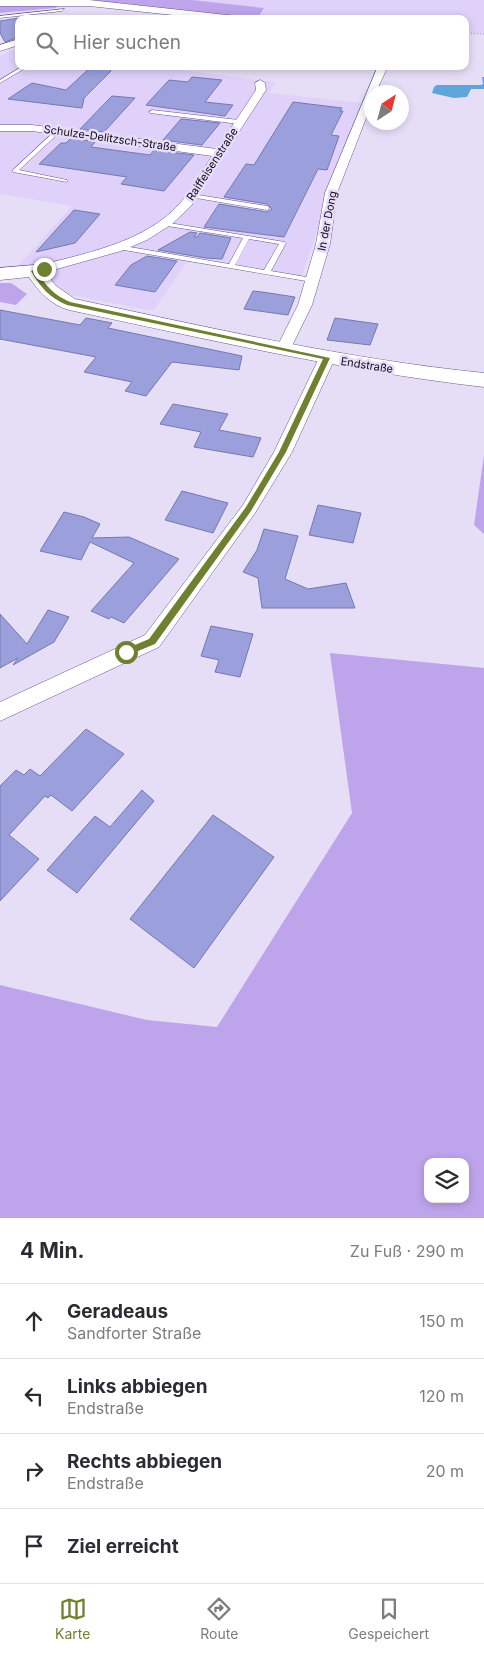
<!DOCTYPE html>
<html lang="de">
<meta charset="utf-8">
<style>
body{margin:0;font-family:Inter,sans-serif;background:#f7f7f7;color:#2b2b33}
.controls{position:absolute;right:15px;bottom:15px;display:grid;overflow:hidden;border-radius:10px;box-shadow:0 2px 8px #0003}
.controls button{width:45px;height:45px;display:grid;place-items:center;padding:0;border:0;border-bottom:1px solid #e1e1e2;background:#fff;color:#2b2b33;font:25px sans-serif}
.compass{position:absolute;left:364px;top:85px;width:45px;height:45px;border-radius:50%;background:#fff;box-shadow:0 2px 8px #0003;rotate:36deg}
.stop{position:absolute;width:15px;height:15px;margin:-11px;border:4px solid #6f8131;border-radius:50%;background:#fff}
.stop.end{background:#6f8131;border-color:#fff;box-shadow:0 1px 5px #0008}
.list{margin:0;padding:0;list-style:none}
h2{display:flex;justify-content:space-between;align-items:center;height:65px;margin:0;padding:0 20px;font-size:21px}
h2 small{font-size:16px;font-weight:400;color:#7c7c81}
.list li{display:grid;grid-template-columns:32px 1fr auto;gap:15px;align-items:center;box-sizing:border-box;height:75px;padding:0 20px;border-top:1px solid #e1e1e2}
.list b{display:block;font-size:19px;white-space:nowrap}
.list p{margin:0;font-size:16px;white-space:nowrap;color:#7c7c81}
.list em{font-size:16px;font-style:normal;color:#7c7c81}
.icon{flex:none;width:28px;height:28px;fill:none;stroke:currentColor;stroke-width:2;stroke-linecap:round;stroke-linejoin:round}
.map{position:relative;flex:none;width:484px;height:1218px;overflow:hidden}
.search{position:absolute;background:#fff;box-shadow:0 2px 8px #0003;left:15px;right:15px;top:15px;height:55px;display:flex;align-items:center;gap:12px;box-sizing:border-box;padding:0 18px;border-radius:10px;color:#7c7c81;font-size:19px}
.sheet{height:365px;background:#fff}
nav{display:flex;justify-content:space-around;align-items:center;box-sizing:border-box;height:70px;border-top:1px solid #e1e1e2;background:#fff;font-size:14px;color:#7c7c81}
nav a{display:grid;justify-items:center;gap:2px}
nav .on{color:#6f8131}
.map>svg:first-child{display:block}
.built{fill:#dfd1fa}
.green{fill:#bea4eb;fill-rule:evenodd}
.water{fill:#5da6d9}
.building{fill:#9ba0dc;stroke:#7478b1}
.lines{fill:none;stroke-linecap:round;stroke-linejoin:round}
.lane-casing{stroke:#69558b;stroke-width:1}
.street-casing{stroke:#69558b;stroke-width:1}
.secondary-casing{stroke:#69558b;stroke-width:1}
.path{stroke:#9e95ad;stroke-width:1;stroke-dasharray:1 2;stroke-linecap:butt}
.lane{fill:#fff;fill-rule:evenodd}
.street{fill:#fff;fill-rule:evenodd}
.secondary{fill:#fff;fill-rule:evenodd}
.route{fill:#6f8131}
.labels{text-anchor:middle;stroke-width:5;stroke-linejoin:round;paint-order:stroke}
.far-street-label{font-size:11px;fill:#11081d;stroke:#e6def7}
</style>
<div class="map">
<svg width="484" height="1218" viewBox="0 0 484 1218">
<rect width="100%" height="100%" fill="#e6def7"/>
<!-- built -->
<path class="built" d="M0,0H484V34L465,33V19H246L115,5Z
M9,50L19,51V66H148L276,82L269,93L361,103L301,279L187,262L153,311L67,294L53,287L44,269L18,266L72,206L0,194V57Z"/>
<!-- green -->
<path class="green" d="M0,0H192L264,8L257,19L119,3Z
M0,4H61L55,8L0,13Z
M0,283H11L27,294L16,305L0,302Z
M484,455V534L474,525Z
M330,653L484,668V1218H0V985L147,1020L217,1027L352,813ZM428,1162H465V1199H428Z"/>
<!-- water -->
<path class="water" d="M482,77H484V89H471L467,97L454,98L432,93L434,87L437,85H481L483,84Z"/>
<!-- building -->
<path class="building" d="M19,18V37L5,42L0,33V21Z
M92,66H107L111,71L84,98L82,108L8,99L32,83L66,90Z
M192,77L222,80L205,102L233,105L225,116L146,105L169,80L188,82Z
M112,96L135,98L104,132L80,129Z
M293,102L342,108L340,111H343L331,135L339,136L327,170L318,169L284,237L204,227L219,204L267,212L272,209L267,204L224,197L246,164L254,165Z
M181,119L220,123L202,145L163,140Z
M71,138L95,142L91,147L150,155L154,150L194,155L164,191L121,184L127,177L39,164L61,143H66Z
M74,210L100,214L75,243L36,252Z
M190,232L197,233L194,237H197L200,233L231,238L222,259L206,258L158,250Z
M147,256L177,261L155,292L115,285L131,265Z
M253,291L262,292L295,297L288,315L244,309Z
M0,310L80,325L86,318L112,323L108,328L242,356L239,370L172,362L146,396L125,391L132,382L84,372L96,357L0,339Z
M335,318L378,324L370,345L327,340Z
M173,404L228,414L219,430L261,438L253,457L194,447L201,432L160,424Z
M182,491L228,503L213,533L165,520Z
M318,505L361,513L353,543L309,535Z
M64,512L84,517L100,524L92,538L129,537L179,559L124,623L111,617L109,619L91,611L134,563L90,542L81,560L40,551Z
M264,529L298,536L285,579L308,589L346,583L355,608H262L258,578L243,572L257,550Z
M48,610L69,617L54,642L13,665L18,658L0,668V614L27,644Z
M211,626L253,634L240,677L215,672L219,660L201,656Z
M86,729L124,754L72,811L51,795L48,798L45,796L9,835L39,859L0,901V786L16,770L24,775L30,769L40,776Z
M142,790L154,801L77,893L47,870L95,816L110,827Z
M213,815L274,857L194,968L130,919Z"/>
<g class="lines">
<!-- lane casing -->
<g class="lane-casing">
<path id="lane" d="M64,9L62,11L0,18V16Z
M23,66H29L0,83V80Z
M152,110L239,120L242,122L239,124L150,113L149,112Z
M56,130L61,131L19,170L67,180V182L13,172V170Z
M192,194L267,206L270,208L267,210L190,197V195Z
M163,222L285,242L286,243L271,271L312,278L315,280L312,282L118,249L115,247L118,245L229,264L243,238L161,225L160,224ZM249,239L279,244L264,270L235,265Z"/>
</g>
<!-- street casing -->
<g class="street-casing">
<path id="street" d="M0,0H89L236,16L240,19H210L89,6H0Z
M19,39V45L0,51V45Z
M378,66H388L376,92H372V103L337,193L330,244L312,305L289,352H279L276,349L298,305L316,244L325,193Z
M260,80L265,83L266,90L191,206L172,224L147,240L121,251L39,274H29L27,271L29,268C81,254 146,244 182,201C194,187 203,170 212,156L32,131H0V125H32L217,149L256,90L255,83Z
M327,353L332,355L335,358L292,452L255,513L159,647L0,721V702L145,635L243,505L274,452L319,358L322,355Z"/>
</g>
<!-- secondary casing -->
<g class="secondary-casing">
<path id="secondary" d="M34,265L41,267L56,286L75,299C211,328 346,359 484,373V387C344,371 207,339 69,310C51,305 39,292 29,277L0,280V268Z"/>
</g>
<!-- path -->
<path class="path" d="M465,33L484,34"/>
<!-- lane -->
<use href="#lane" class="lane"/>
<!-- street -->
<use href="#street" class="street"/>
<!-- secondary -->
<use href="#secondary" class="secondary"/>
</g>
<!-- route -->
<path class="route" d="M44,267L46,270L37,272C47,287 54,295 70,302L330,358L286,452L251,511L155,644L126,656L123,655V650L149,639L246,507L279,452L323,359L67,305C49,297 41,288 31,271Z"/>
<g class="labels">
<!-- far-street labels -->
<g class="far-street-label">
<text transform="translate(110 138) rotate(8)" y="4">Schulze-Delitzsch-Straße</text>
<text transform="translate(212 164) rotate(-57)" y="4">Raiffeisenstraße</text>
<text transform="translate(327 221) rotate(-79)" y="4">In der Dong</text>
<text transform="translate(367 365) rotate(9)" y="4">Endstraße</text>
</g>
</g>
</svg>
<div class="controls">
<button><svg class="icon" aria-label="layers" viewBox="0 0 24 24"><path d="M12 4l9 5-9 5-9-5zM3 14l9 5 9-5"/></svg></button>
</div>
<svg class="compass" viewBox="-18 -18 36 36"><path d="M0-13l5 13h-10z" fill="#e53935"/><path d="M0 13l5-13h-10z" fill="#7c7c81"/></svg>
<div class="stop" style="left:126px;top:652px"></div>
<div class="stop end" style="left:44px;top:269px"></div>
<div class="search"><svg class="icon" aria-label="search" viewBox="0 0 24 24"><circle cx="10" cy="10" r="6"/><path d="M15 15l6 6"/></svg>Hier suchen</div>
</div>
<section class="sheet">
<h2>4 Min.<small>Zu Fuß · 290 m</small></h2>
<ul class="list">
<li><svg class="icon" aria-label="ahead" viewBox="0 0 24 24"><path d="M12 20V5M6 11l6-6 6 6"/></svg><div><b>Geradeaus</b><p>Sandforter Straße</p></div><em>150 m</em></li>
<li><svg class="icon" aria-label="left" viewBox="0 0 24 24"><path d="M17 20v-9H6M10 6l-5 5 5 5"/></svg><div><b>Links abbiegen</b><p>Endstraße</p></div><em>120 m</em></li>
<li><svg class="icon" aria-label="right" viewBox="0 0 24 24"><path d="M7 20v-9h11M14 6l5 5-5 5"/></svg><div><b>Rechts abbiegen</b><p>Endstraße</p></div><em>20 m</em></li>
<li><svg class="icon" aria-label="arrive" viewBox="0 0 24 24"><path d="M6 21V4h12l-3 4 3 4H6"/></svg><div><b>Ziel erreicht</b></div></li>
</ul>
</section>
<nav>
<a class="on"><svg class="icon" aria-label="map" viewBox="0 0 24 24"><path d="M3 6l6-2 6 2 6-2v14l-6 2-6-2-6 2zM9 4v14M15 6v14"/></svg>Karte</a>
<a><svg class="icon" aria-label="directions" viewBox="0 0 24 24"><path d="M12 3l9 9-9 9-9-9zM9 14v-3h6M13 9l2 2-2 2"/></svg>Route</a>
<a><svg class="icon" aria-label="saved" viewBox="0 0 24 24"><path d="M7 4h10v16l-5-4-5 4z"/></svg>Gespeichert</a>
</nav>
